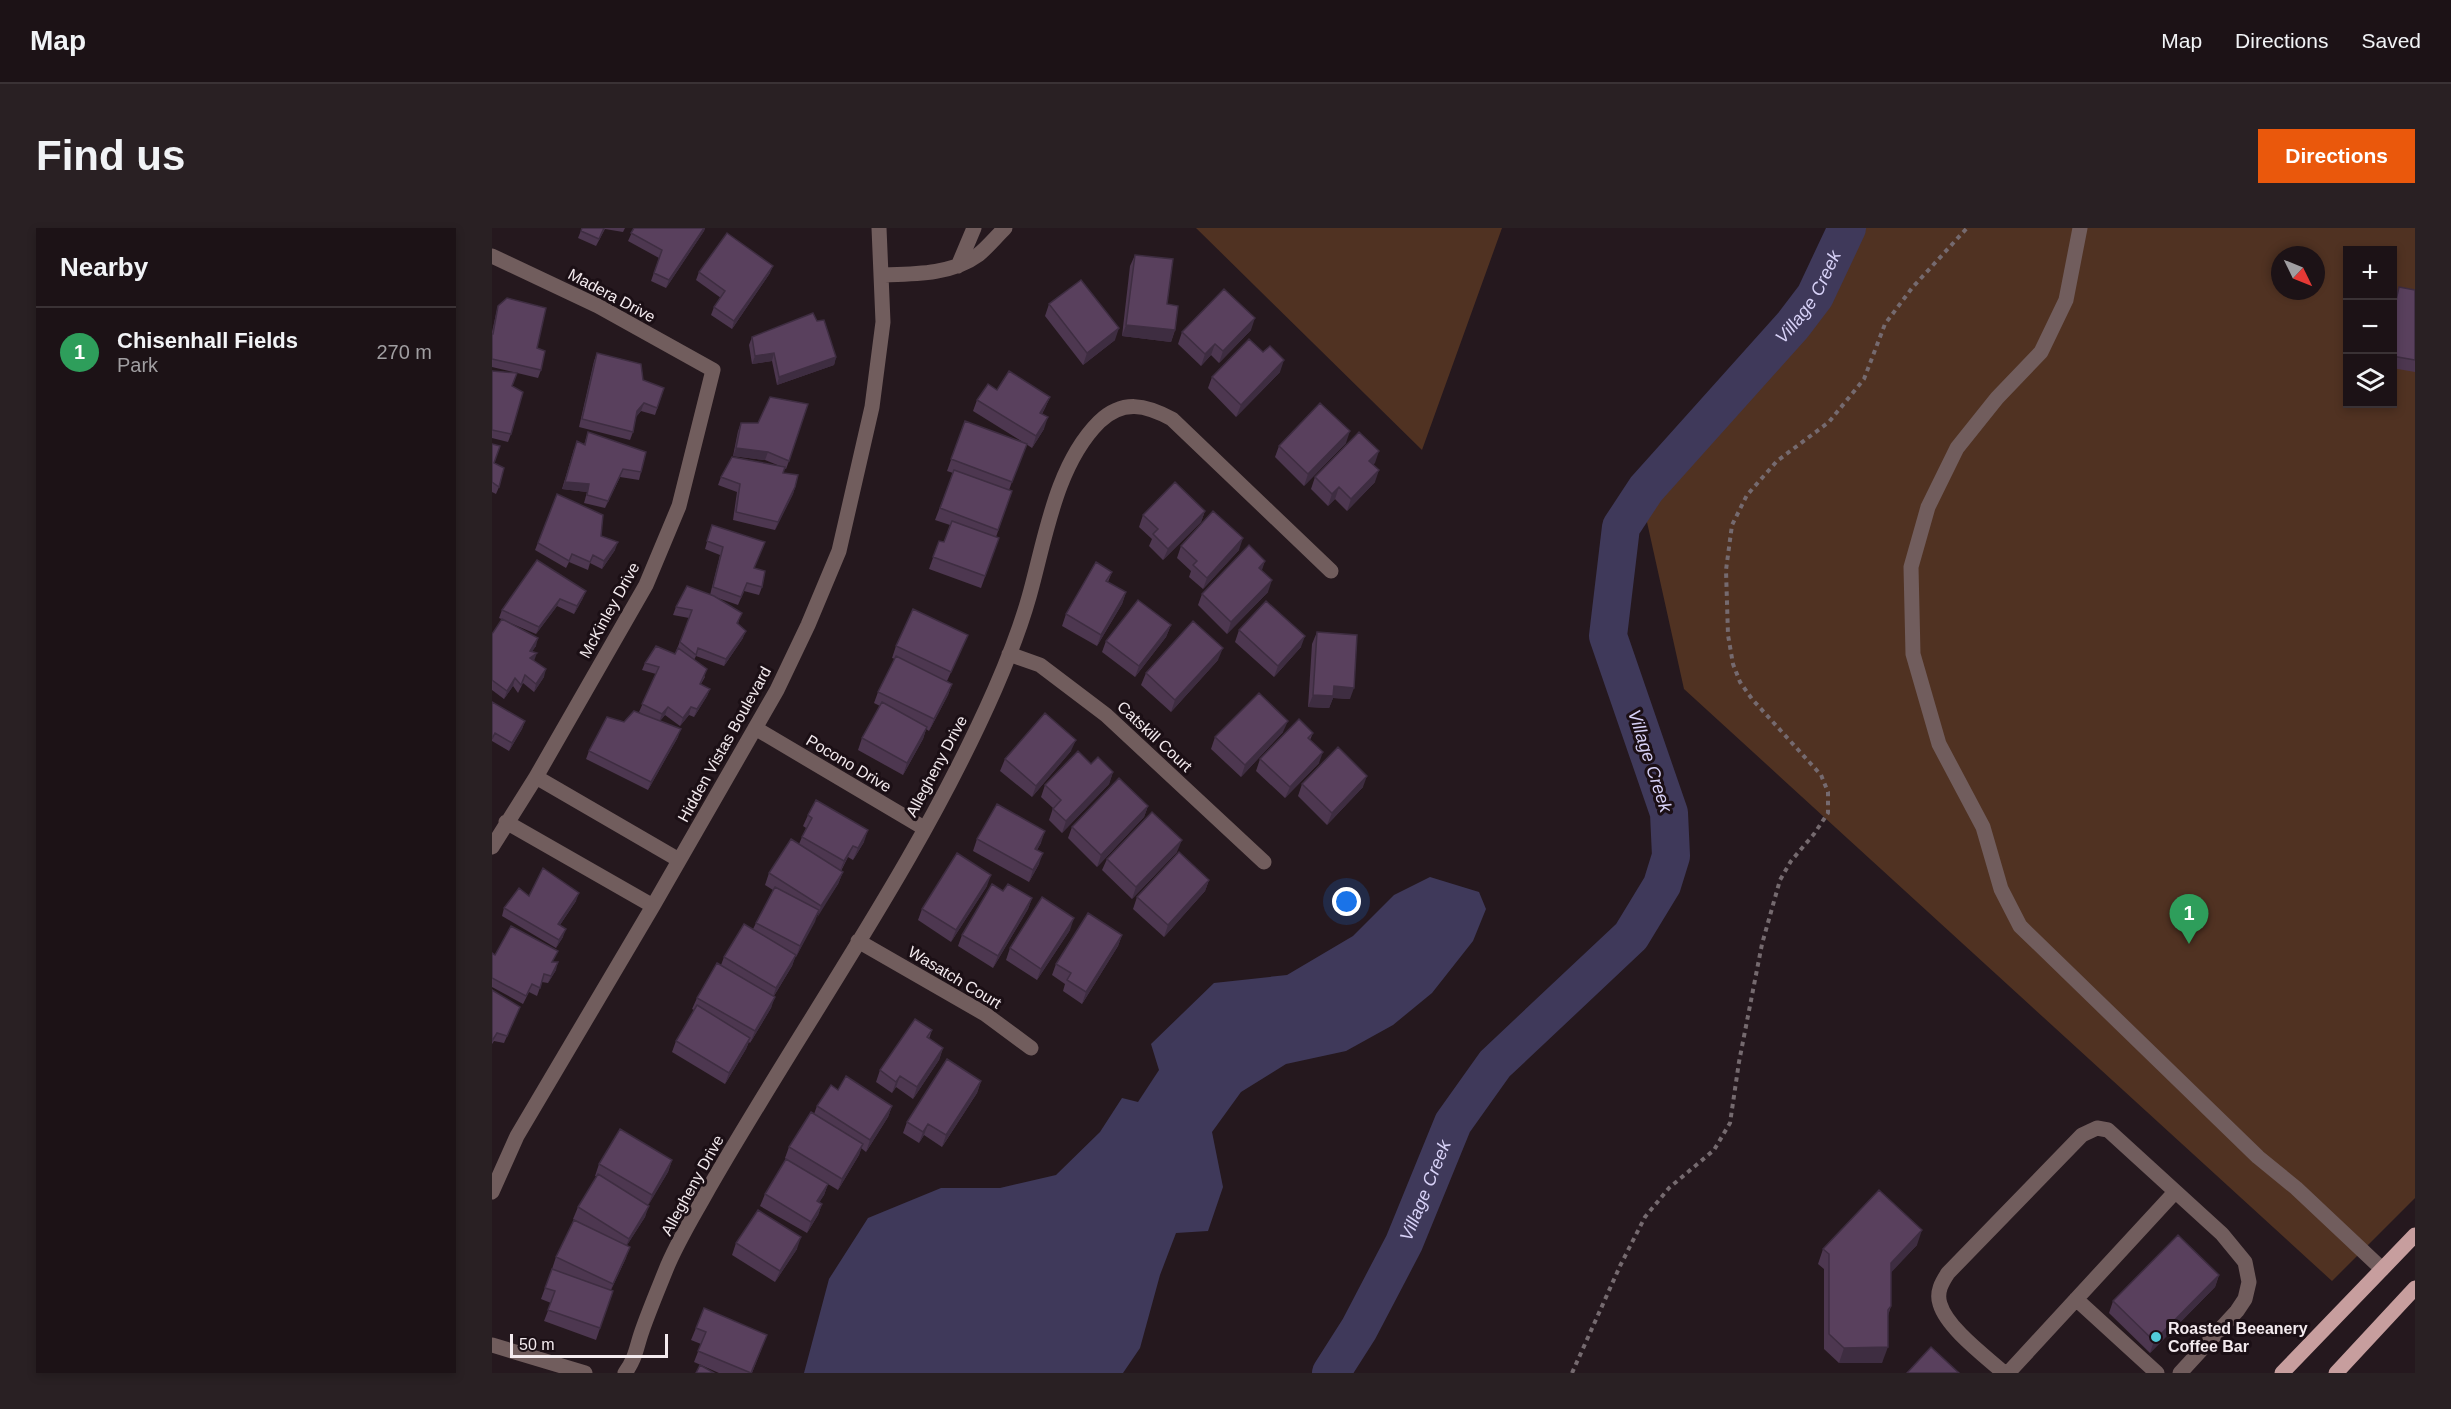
<!DOCTYPE html>
<meta charset="utf-8">
<style>
body{margin:0;font-family:Arial,sans-serif;background:#292023;color:#f1f3f6}
.controls{position:absolute;right:18px;top:18px;display:grid;overflow:hidden;border-radius:0px;box-shadow:0 3px 9px #0003}
.controls button{width:54px;height:54px;display:grid;place-items:center;padding:0;border:0;border-bottom:2px solid #3a3235;background:#1c1216;color:#f1f3f6;font:30px sans-serif}
.compass{position:absolute;left:1779px;top:18px;width:54px;height:54px;border-radius:50%;background:#1c1216;box-shadow:0 3px 9px #0003;rotate:133deg}
.scale{position:absolute;left:18px;bottom:15px;width:158px;box-sizing:border-box;padding-left:6px;border:3px solid #f3eaee;border-top:0;font-size:16px;line-height:21px;white-space:nowrap;color:#f3eaee;-webkit-text-stroke:4px #1b0f15;paint-order:stroke}
.you{position:absolute;left:855px;top:674px;width:21px;height:21px;margin:-15px;border:4px solid #fff;border-radius:50%;background:#1a73e8;box-shadow:0 0 0 9px #1a73e833}
.badge{display:grid;place-items:center;width:39px;height:39px;border-radius:50%;background:#ea580c;color:#fff;font-size:20px;font-weight:700}
.pin{position:absolute;translate:-50% -50px;filter:drop-shadow(0 2px 3px #0008)}
.pin::after{content:'';position:absolute;top:32px;width:21px;height:18px;background:inherit;clip-path:polygon(0 0,100% 0,50% 100%)}
.list{margin:0;padding:0;list-style:none}
h2{display:flex;justify-content:space-between;align-items:center;height:78px;margin:0;padding:0 24px;font-size:26px}
h2 small{font-size:20px;font-weight:400;color:#a09ea1}
.list li{display:grid;grid-template-columns:39px 1fr auto;gap:18px;align-items:center;box-sizing:border-box;height:90px;padding:0 24px;border-top:2px solid #3a3235}
.list b{display:block;font-size:22px;white-space:nowrap}
.list p{margin:0;font-size:20px;white-space:nowrap;color:#a09ea1}
.list em{font-size:20px;font-style:normal;color:#a09ea1}
.icon{flex:none;width:33px;height:33px;fill:none;stroke:currentColor;stroke-width:2;stroke-linecap:round;stroke-linejoin:round}
.map{position:relative;flex:none;width:1923px;height:1145px;overflow:hidden;border-radius:0px}
header{display:flex;align-items:center;gap:36px;box-sizing:border-box;height:84px;padding:0 30px;background:#1c1216;border-bottom:2px solid #3a3235}
header strong{font-size:28px}
nav{display:flex;gap:33px;margin-inline-start:auto;font-size:21px}
.intro{display:flex;align-items:center;justify-content:space-between;box-sizing:border-box;height:144px;padding:0 36px}
h1{margin:0;font-size:42px}
.button{padding:15px 27px;border-radius:0px;background:#ea580c;color:#fff;font-size:21px;font-weight:700}
main{display:flex;gap:36px;padding:0 36px}
aside{flex:1;background:#1c1216;border-radius:0px;box-shadow:0 3px 9px #0003}
.map>svg:first-child{display:block}
.green{fill:#503222;fill-rule:evenodd}
.water{fill:#3f395a}
.lines{fill:none;stroke-linecap:round;stroke-linejoin:round}
.river{stroke:#3f395a;stroke-width:38}
.path{stroke:#756a6f;stroke-width:4;stroke-dasharray:4.5 4.5;stroke-linecap:butt}
.minor{stroke:#715d5d;stroke-width:15}
.major{stroke:#c79e9e;stroke-width:15}
.wall{fill:#4d3750}
.shaded-wall{fill:#3e2d41}
.building{fill:#59405d;stroke:#3e2d41;stroke-width:1.5}
.poi-dot{fill:#52cbd9;stroke:#1b0f15;stroke-width:2}
.labels{text-anchor:middle;stroke-width:6;stroke-linejoin:round;paint-order:stroke}
.street-label{font-size:16px;fill:#f3eaee;stroke:#1b0f15}
.poi-label{font-size:16px;font-weight:bold;fill:#f3eaee;stroke:#1b0f15;text-anchor:start}
.water-label{font-size:18px;font-style:italic;fill:#d7d1f7;stroke:#1b0f15}
</style>
<header>
<strong>Map</strong>
<nav><a>Map</a><a>Directions</a><a>Saved</a></nav>
</header>
<div class="intro"><h1>Find us</h1><a class="button">Directions</a></div>
<main>
<aside>
<h2>Nearby<small></small></h2>
<ul class="list">
<li><span class="badge" style="background:#2e9e5b">1</span><div><b>Chisenhall Fields</b><p>Park</p></div><em>270 m</em></li>
</ul>
</aside>
<div class="map">
<svg width="1923" height="1145" viewBox="0 0 1923 1145">
<rect width="100%" height="100%" fill="#25181e"/>
<!-- green -->
<path class="green" d="M704,0H1010L930,222Z
M1360,0H1923V970L1840,1053L1192,461L1151,276L1308,81ZM1856,22H1900V176H1856ZM1788,27H1824V63H1788Z"/>
<!-- water -->
<path class="water" d="M938,649L987,664L994,681L981,713L940,765L901,797L854,823L794,836L749,864L720,904L731,959L716,1003L684,1005L668,1047L648,1120L631,1145H312L337,1051L376,990L449,960H508L564,947L608,904L630,870L646,874L667,842L659,816L722,755L795,747L861,708L902,667Z"/>
<g class="lines">
<!-- river -->
<path class="river" id="s1" d="M839,1145L867,1101L912,1015L961,895L1003,836L1139,708L1170,657L1179,628L1177,585L1116,408L1129,299L1154,261L1301,97L1323,68L1355,0"/>
<!-- path -->
<path class="path" d="M1080,1145L1128,1038L1153,989L1177,960L1222,922L1238,895L1247,834L1270,716L1288,652L1299,633L1322,606L1336,585V564L1329,547L1260,471L1248,454L1241,436L1236,407L1234,342L1240,297L1255,267L1285,233L1337,194L1372,151L1393,96L1420,60L1475,0"/>
<!-- minor -->
<path class="minor" d="M1588,0L1574,72L1549,124L1505,170L1465,220L1436,279L1419,339L1421,426L1447,516L1491,599L1509,661L1528,698L1766,929L1804,960L1890,1041
M0,28L106,78L221,142L187,278L154,357L44,549L0,619
M466,38L482,0
M389,47C420,46 459,47 486,27C495,20 504,9 513,0
M517,426L548,437L614,487L772,634
M263,500L432,600
M44,549L187,632
M14,594L161,678
M366,713L493,786L539,820
M0,964L25,908L161,678L285,462L316,397L347,323L380,179L391,94L387,0
M1584,1071L1665,1145
M0,1117L93,1145
M133,1145C144,1130 144,1120 150,1103C157,1083 165,1064 173,1044C183,1018 199,992 213,967C309,798 425,639 503,461C516,431 528,401 537,369C553,313 563,238 607,194C631,171 654,177 680,191L839,343
M1512,1145C1493,1128 1455,1100 1448,1076C1444,1064 1450,1054 1456,1045L1590,907L1605,900L1616,902L1730,1006L1753,1034L1757,1054L1753,1071L1745,1083L1688,1145
M1516,1145L1683,964"/>
<!-- major -->
<path class="major" d="M1790,1145L1923,1007
M1844,1145L1923,1060"/>
</g>
<!-- wall -->
<path class="wall" d="M90,0H133L131,4L113,1L104,18L86,10Z
M142,0H213L212,3L174,60L159,53L167,30L136,13Z
M643,27L675,76L683,102L679,114L630,108L638,38Z
M207,44L278,45L240,101L219,87L222,79L229,70L204,52Z
M1907,59L1923,62V144L1900,140V80L1902,70Z
M557,76L623,112L591,137L553,88Z
M6,78L45,120L49,142L46,150L0,139V104L4,86Z
M759,102L727,135L719,127L709,138L686,116L690,104Z
M260,109L344,129L342,137L285,157L280,133L260,136L257,117Z
M771,124L788,144L744,189L716,160L720,149Z
M105,125L151,152L172,160L163,187L149,183L144,189L141,204L138,212L87,199L102,133Z
M0,143L20,158L19,206L16,214L0,210Z
M505,162L558,169L553,180L550,186L552,201L540,220L534,216L517,262L520,263L504,309L507,310L489,360L437,341L447,313L452,314L458,297L443,292L461,245L455,243L473,193L531,214L481,183L485,172Z
M249,195L297,233L294,241L292,240L291,245L303,259L301,266L283,302L241,292L245,264L226,257L229,249L288,238L273,232L241,228L246,203Z
M96,204L149,244L147,252L128,249L113,280L92,275L95,264L70,261L82,221L92,217Z
M854,215L812,258L783,229L787,218Z
M0,216L7,259L4,266L0,264Z
M883,235L881,236L883,254L855,283L843,271L836,278L819,261L823,249Z
M65,266L123,322L110,341L98,335L96,342L77,334L74,340L43,322Z
M713,283L709,294L671,332L657,318L660,311L647,299L651,287Z
M220,297L263,340L270,359L267,367L252,363L246,377L223,369L247,392L246,396L251,410L232,438L204,428L202,432L213,449L209,456L218,461L215,468L202,489L197,487L188,498L173,487L168,493L186,509L156,562L94,531L97,523L132,494L154,488L147,484L164,446L150,442L153,435L183,426L197,390L181,387L184,379L218,367L228,327L213,321Z
M689,318L747,322L711,361L697,349L699,343L685,330Z
M45,332L91,370L82,386L65,378L44,406L7,390L10,382Z
M773,333L769,342L776,364L735,406L706,377L710,366Z
M620,344L616,354L634,364L630,376L605,418L570,398L574,386Z
M679,397L674,409L643,449L610,424L614,413Z
M747,402L809,419L782,449L743,414Z
M825,404L858,471L841,470L837,480L816,479L820,416Z
M0,406L44,418L40,423L42,433L52,449L42,464L31,455L26,465L21,458L12,471L0,462Z
M404,418H471L455,453L460,456L456,467L437,503L434,501L431,511L411,547L366,522L370,510L388,478L382,475L386,464L403,431L400,430Z
M726,432L679,484L649,457L654,445Z
M0,474L33,493L30,501L17,523L0,513Z
M791,504L749,549L719,521L723,509Z
M821,505L818,512L827,535L793,570L764,543L768,531Z
M579,523L540,569L508,543L513,531Z
M599,536L621,544L617,556L570,605L557,592L561,580L549,569L553,557Z
M810,556L871,559L835,597L806,568Z
M656,578L652,589L605,639L576,610L580,599Z
M316,587L372,614L361,632L356,629L349,643L351,644L346,656L324,689L304,729H303L300,738L282,768L279,780L258,815L257,814L254,821L233,856L180,824L184,813L202,782L200,781L205,770L229,737L232,729L261,701L264,695L281,662L273,657L277,645L307,616L310,609L314,600L311,598Z
M485,611L549,615L545,622L547,636L537,654L481,623Z
M685,624L640,671L610,642L615,631Z
M717,652L713,663L672,709L641,681L645,669Z
M495,658L459,714L426,692L430,681Z
M511,663L540,670L536,681L501,740L466,718L470,707Z
M37,668L84,673L68,697L71,709L64,720L10,688L12,680Z
M578,702L545,752L514,732L518,720Z
M630,707L626,718L590,776L571,763L573,756L560,747L564,736Z
M0,725L3,727L64,742L56,755L50,754L45,768L37,764L31,776L0,759Z
M0,762L28,779L12,815L2,813L0,816Z
M440,802L437,811L451,820L447,832L421,871L404,859L400,865L384,854L388,842Z
M489,853L485,865L450,919L432,907L427,915L411,905L415,894Z
M325,878H400L396,889L374,924L369,920L367,927L346,962L336,956L332,967L327,974L330,976L326,987L315,1005L268,978L273,966L294,931L293,930L297,919L322,886Z
M180,932L176,944L156,977L153,989L135,1017L134,1030L119,1062L121,1063L104,1112L52,1093L59,1075L49,1071L60,1041L63,1042L60,1041L64,1029L88,995L81,991L86,979L105,948H103L107,936Z
M244,1015L305,1021L283,1054L240,1027Z
M1425,1017L1399,1044V1078L1396,1088L1390,1135H1347L1332,1121V1041L1326,1036L1331,1021Z
M1727,1047L1723,1059L1658,1125L1617,1085L1621,1073Z
M204,1100L275,1107L260,1145H227L202,1134L209,1116L199,1112Z"/>
<!-- shaded-wall -->
<path class="shaded-wall" d="M212,0H213L212,3L174,60L177,52Z
M281,38L278,45L240,101L242,93Z
M763,90L759,102L727,135L731,123Z
M634,97L683,102L679,114L630,108Z
M627,100L623,112L591,137L595,125Z
M723,116L719,127L709,138L713,126Z
M282,125L280,133L260,136L263,128Z
M344,129L342,137L285,157L287,149Z
M792,132L788,144L744,189L749,177Z
M558,169L553,180L544,196L548,185Z
M152,175L149,183L142,191L145,183Z
M556,189L552,201L540,220L544,208Z
M858,203L854,215L812,258L816,246Z
M244,220L276,224L273,232L241,228Z
M887,223L883,235L873,244L877,233Z
M131,241L128,249L113,280L116,273Z
M887,242L883,254L855,283L859,271Z
M73,254L97,256L95,264L70,261Z
M303,259L301,266L283,302L286,294Z
M847,259L843,271L836,278L840,266Z
M713,283L709,294L671,332L676,321Z
M751,310L747,322L711,361L715,350Z
M126,314L123,322L110,341L112,333Z
M773,333L769,345L767,340Z
M780,352L776,364L735,406L739,394Z
M94,363L91,370L82,386L85,378Z
M634,364L630,376L605,418L609,407Z
M68,371L65,378L44,406L47,399Z
M679,397L674,409L643,449L647,438Z
M254,403L251,410L232,438L234,431Z
M813,408L809,419L782,449L786,438Z
M46,410L44,418L35,431L38,423Z
M731,420L726,432L679,484L683,472Z
M45,425L42,433L38,430Z
M54,441L52,449L42,464L44,456Z
M23,450L21,458L12,471L15,463Z
M460,456L456,467L437,503L442,491Z
M842,458L862,460L858,471L841,470L837,480L816,479L821,467Z
M218,461L215,468L202,489L205,481Z
M176,479L173,487L167,494L170,486Z
M199,479L197,487L188,498L191,490Z
M33,493L30,501L17,523L20,515Z
M796,493L791,504L749,549L753,537Z
M435,499L431,511L411,547L415,535Z
M189,501L186,509L156,562L159,554Z
M584,512L579,523L540,569L544,558Z
M831,524L827,535L793,570L798,559Z
M621,544L617,556L570,605L574,593Z
M875,548L871,559L835,597L840,585Z
M656,578L652,589L605,639L609,627Z
M376,602L372,614L361,632L366,620Z
M553,603L549,615L539,632L543,621Z
M690,612L685,624L640,671L644,659Z
M361,618L356,629L347,645L352,633Z
M551,625L547,636L537,654L541,642Z
M351,644L346,656L325,690L329,678Z
M499,647L495,658L459,714L464,702Z
M717,652L713,663L672,709L676,697Z
M87,665L84,673L63,704L66,696Z
M540,670L536,681L501,740L506,728Z
M327,682L323,694L304,729L308,718Z
M582,690L578,702L545,752L549,741Z
M74,701L71,709L64,720L67,712Z
M630,707L626,718L590,776L594,764Z
M304,727L300,738L280,771L284,760Z
M66,734L64,742L56,755L59,748Z
M283,769L279,780L258,815L263,803Z
M258,810L254,821L233,856L237,845Z
M451,820L447,832L421,871L425,859Z
M408,848L404,859L400,865L404,854Z
M489,853L485,865L450,919L454,907Z
M400,878L396,889L374,924L378,912Z
M436,896L432,907L427,915L431,904Z
M371,916L367,927L346,962L350,951Z
M180,932L176,944L156,978L160,967Z
M336,956L332,967L321,985L325,973Z
M330,976L326,987L315,1005L319,994Z
M157,978L153,989L132,1022L137,1011Z
M1430,1002L1425,1017L1394,1050L1399,1035Z
M309,1009L305,1021L283,1054L288,1043Z
M138,1019L134,1030L116,1067L121,1056Z
M1727,1047L1723,1059L1658,1125L1662,1113Z
M1396,1119L1390,1135H1347L1352,1120Z"/>
<!-- building -->
<path class="building" d="M90,0H112L107,11L89,3Z
M142,0H212L177,52L162,45L170,22L139,5Z
M235,5L281,38L242,93L222,79L233,63L207,44Z
M643,27L681,31L675,76L686,78L683,102L634,97Z
M589,52L627,100L595,125L557,76Z
M1907,59L1923,62V132L1900,128V90Z
M732,61L763,90L731,123L723,116L713,126L690,104Z
M15,70L54,80L45,120L53,123L49,142L0,131V106H1L6,78Z
M321,85L325,93L332,92L344,129L287,149L282,125L263,128L260,109Z
M757,111L771,124L778,118L792,132L749,177L720,149Z
M105,125L149,136L151,152L172,160L165,180L152,175L145,183L141,204L90,191Z
M0,143L25,145L20,158L31,164L19,206L0,202Z
M517,143L558,169L548,185L556,189L544,208L485,172L496,156L505,162Z
M278,169L316,176L297,233L276,224L244,220L249,195H266Z
M828,175L858,203L816,246L787,218Z
M473,193L535,216L520,254L459,231Z
M96,204L154,224L149,244L131,241L116,273L95,267L97,256L73,254L85,213L93,217Z
M867,204L887,223L877,233L887,242L859,271L847,259L840,266L823,249Z
M0,216L8,218L2,235L12,240L7,259L0,254Z
M240,229L293,239L291,245L306,247L303,259L286,294L244,284L248,256L229,249Z
M462,242L520,263L506,302L448,280Z
M683,254L713,283L676,321L661,306L666,301L651,287Z
M65,266L111,287L109,308L126,314L112,333L101,327L98,334L80,326L77,333L46,315Z
M721,283L751,310L715,350L701,337L705,333L689,318Z
M460,293L507,310L493,348L441,329L447,313L452,314Z
M220,297L273,314L262,340L273,343L270,359L255,355L249,369L221,359L231,319L215,313Z
M757,317L773,333L767,340L780,352L739,394L710,366Z
M45,332L94,363L85,378L68,371L47,399L10,382Z
M604,334L620,344L614,353L634,364L609,407L574,386Z
M195,358L222,368L250,385L245,395L254,403L234,431L206,420L204,427L188,414L200,382L184,379Z
M646,372L679,397L647,438L614,413Z
M774,373L813,408L786,438L747,402Z
M421,381L476,407L459,444L404,418Z
M10,391L46,410L38,423L45,425L38,430L54,441L44,456L33,447L29,457L23,450L15,463L0,452V406Z
M701,393L731,420L683,472L654,445Z
M825,404L865,407L862,460L842,458L841,468L821,467Z
M164,418L183,426L186,420L215,441L208,456L218,461L205,481L199,479L191,490L176,479L170,486L150,476L167,439L153,435Z
M404,428L460,456L442,491L386,464Z
M767,465L796,493L753,537L723,509Z
M0,474L33,493L20,515L3,505L0,511Z
M390,474L435,499L415,535L370,510Z
M142,483L189,501L159,554L97,523L115,489L132,494Z
M553,485L584,512L544,558L513,531Z
M807,491L821,505L816,510L831,524L798,559L768,531Z
M846,519L875,548L840,585L810,556Z
M586,523L599,536L606,529L621,544L574,593L561,581L569,572L553,557Z
M627,550L656,578L609,627L580,599Z
M324,572L376,602L366,620L361,618L352,633L310,609L320,590L316,587Z
M505,576L553,603L543,621L551,625L541,642L485,611Z
M660,584L690,612L644,659L615,631Z
M299,611L351,644L329,678L277,645Z
M687,624L717,652L676,697L645,669Z
M465,625L499,647L464,702L430,681Z
M51,640L87,665L66,696L74,701L67,712L12,680L27,660L37,668Z
M500,656L511,663L516,656L540,670L506,728L470,707Z
M283,659L327,682L308,718L264,695Z
M550,669L582,690L549,741L518,720Z
M596,685L630,707L594,764L575,752L579,745L564,736Z
M252,696L304,727L284,760L232,729Z
M19,698L66,723L60,734H66L59,748L52,746L48,760L40,756L34,768L0,750V725L3,727Z
M225,735L283,769L263,803L205,770Z
M0,762L28,779L15,808L5,805L0,813Z
M205,777L258,810L237,845L184,813Z
M423,791L440,802L435,809L451,820L425,859L408,848L404,854L388,842Z
M455,831L489,853L454,907L436,896L431,904L415,894Z
M354,848L400,878L378,912L325,878L339,857L346,862Z
M319,884L371,916L350,951L297,919Z
M128,901L180,932L160,967L107,936Z
M294,931L336,956L325,973L330,976L319,994L273,966Z
M106,946L157,978L137,1011L86,979Z
M1387,962L1430,1002L1399,1035V1078L1396,1082V1119L1352,1120L1337,1106V1026L1331,1021Z
M266,982L309,1009L288,1043L244,1015Z
M82,992L138,1019L121,1056L64,1029Z
M1686,1007L1727,1047L1662,1113L1621,1073Z
M60,1041L121,1063L108,1100L56,1082L63,1063L53,1060Z
M212,1080L275,1107L259,1145L206,1123L214,1104L204,1100Z
M1439,1119L1467,1145H1415Z
M208,1137L222,1145H204Z"/>
<!-- markers -->
<circle class="poi-dot" cx="1664" cy="1109" r="6"/>
<g class="labels">
<!-- street labels -->
<g class="street-label">
<text transform="translate(120 67) rotate(28)" y="6">Madera Drive</text>
<text transform="translate(117 382) rotate(-61)" y="6">McKinley Drive</text>
<text transform="translate(663 508) rotate(43)" y="6">Catskill Court</text>
<text transform="translate(232 516) rotate(-61)" y="6">Hidden Vistas Boulevard</text>
<text transform="translate(357 535) rotate(31)" y="6">Pocono Drive</text>
<text transform="translate(444 538) rotate(-62)" y="6">Allegheny Drive</text>
<text transform="translate(463 749) rotate(31)" y="6">Wasatch Court</text>
<text transform="translate(200 957) rotate(-61)" y="6">Allegheny Drive</text>
</g>
<!-- poi labels -->
<g class="poi-label">
<text x="1676" y="1106">Roasted Beeanery<tspan x="1676" dy="18">Coffee Bar</tspan></text>
</g>
<!-- water labels -->
<g class="water-label">
<text dy="6" stroke="none"><textPath href="#s1" startOffset="1266">Village Creek</textPath></text>
<text transform="translate(1158 533) rotate(72)" y="6">Village Creek</text>
<text dy="6" stroke="none"><textPath href="#s1" startOffset="206">Village Creek</textPath></text>
</g>
</g>
</svg>
<div class="controls">
<button>+</button>
<button>−</button>
<button><svg class="icon" aria-label="layers" viewBox="0 0 24 24"><path d="M12 4l9 5-9 5-9-5zM3 14l9 5 9-5"/></svg></button>
</div>
<svg class="compass" viewBox="-18 -18 36 36"><path d="M0-13l5 13h-10z" fill="#e53935"/><path d="M0 13l5-13h-10z" fill="#a09ea1"/></svg>
<div class="scale">50 m</div>
<div class="you"></div>
<div class="pin badge" style="left:1697px;top:716px;background:#2e9e5b">1</div>
</div>
</main>
